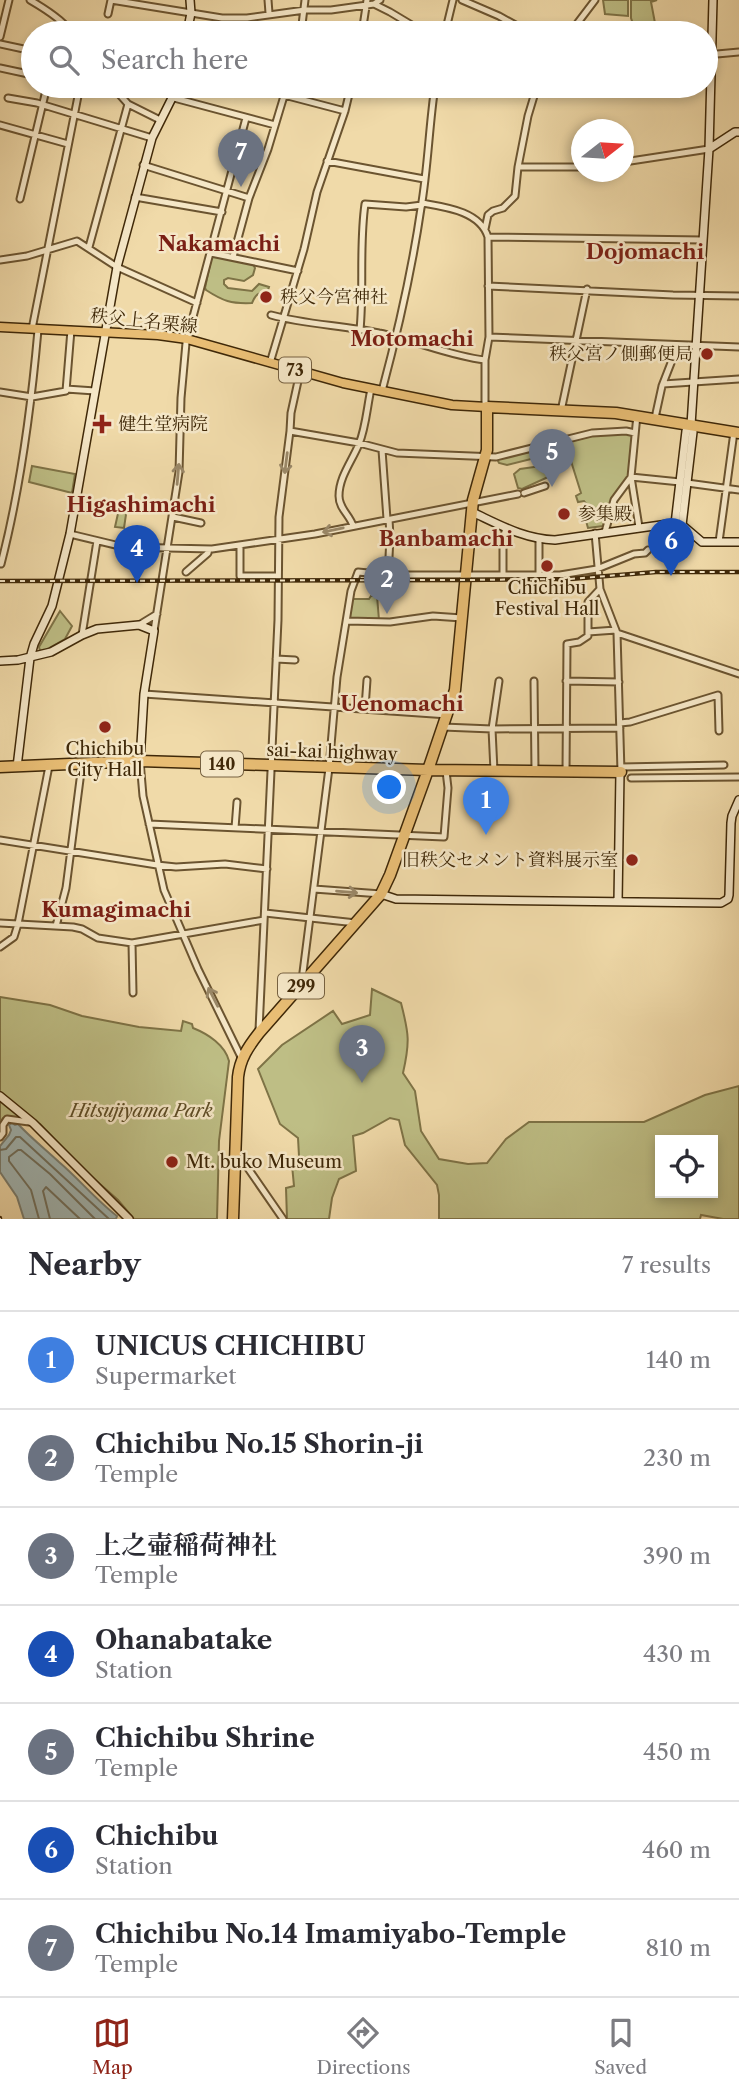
<!DOCTYPE html>
<meta charset="utf-8">
<style>
body{margin:0;font-family:"Libre Caslon Text","Noto Serif JP",serif;background:#f2f2f3;color:#2b2b33}
.controls{position:absolute;right:21px;bottom:21px;display:grid;overflow:hidden;border-radius:0px;box-shadow:0 4px 10px #0003}
.controls button{width:63px;height:63px;display:grid;place-items:center;padding:0;border:0;border-bottom:2px solid #e1e1e2;background:#fff;color:#2b2b33;font:35px sans-serif}
.compass{position:absolute;left:571px;top:119px;width:63px;height:63px;border-radius:50%;background:#fff;box-shadow:0 4px 10px #0003;rotate:73deg}
.you{position:absolute;left:390px;top:788px;width:24px;height:24px;margin:-18px;border:5px solid #fff;border-radius:50%;background:#1a73e8;box-shadow:0 0 0 10px #1a73e833}
.badge{display:grid;place-items:center;width:46px;height:46px;border-radius:50%;background:#8f2418;color:#fff;font-size:23px;font-weight:700}
.pin{position:absolute;translate:-50% -58px;filter:drop-shadow(0 2px 4px #0008)}
.pin::after{content:'';position:absolute;top:37px;width:24px;height:21px;background:inherit;clip-path:polygon(0 0,100% 0,50% 100%)}
.list{margin:0;padding:0;list-style:none}
h2{display:flex;justify-content:space-between;align-items:center;height:91px;margin:0;padding:0 28px;font-size:30px}
h2 small{font-size:23px;font-weight:400;color:#7c7c81}
.list li{display:grid;grid-template-columns:46px 1fr auto;gap:21px;align-items:center;box-sizing:border-box;height:98px;padding:0 28px;border-top:2px solid #e1e1e2}
.list b{display:block;font-size:26px;white-space:nowrap}
.list p{margin:0;font-size:23px;white-space:nowrap;color:#7c7c81}
.list em{font-size:23px;font-style:normal;color:#7c7c81}
.icon{flex:none;width:38px;height:38px;fill:none;stroke:currentColor;stroke-width:2;stroke-linecap:round;stroke-linejoin:round}
.map{position:relative;flex:none;width:739px;height:1219px;overflow:hidden}
.search{position:absolute;background:#fff;box-shadow:0 4px 10px #0003;left:21px;right:21px;top:21px;height:77px;display:flex;align-items:center;gap:18px;box-sizing:border-box;padding:0 24px;border-radius:38px;color:#7c7c81;font-size:26px}
.sheet{height:777px;background:#fff}
nav{display:flex;justify-content:space-around;align-items:center;box-sizing:border-box;height:98px;border-top:2px solid #e1e1e2;background:#fff;font-size:19px;color:#7c7c81}
nav a{display:grid;justify-items:center;gap:4px}
nav .on{color:#8f2418}
.map>svg:first-child{display:block}
.green{fill:#bebe85;stroke:#7e7346;stroke-width:2;fill-rule:evenodd}
.water{fill:#a1b7b5;stroke:#7a7e70;stroke-width:2}
.lines{fill:none;stroke-linecap:round;stroke-linejoin:round}
.shore{stroke:#70705e;stroke-width:2}
.street-casing{stroke:#6b5430;stroke-width:9}
.secondary-casing{stroke:#3f2808;stroke-width:10}
.primary-casing{stroke:#3f2808;stroke-width:11}
.highway-casing{stroke:#3f2808;stroke-width:13}
.street{stroke:#f5e7c7;stroke-width:5}
.secondary{stroke:#f5e7c7;stroke-width:7}
.primary{stroke:#e8bd74;stroke-width:8}
.highway{stroke:#e8bd74;stroke-width:10}
.rail-casing{stroke:#3f2808;stroke-width:4.5}
.rail{stroke:#f5e7c7;stroke-width:2;stroke-dasharray:5;stroke-linecap:butt}
.oneway{stroke:#9a8868}
.poi-dot{fill:#8f2418;stroke:#f5e7c7;stroke-width:2.5}
.labels{text-anchor:middle;stroke-width:5;stroke-linejoin:round;paint-order:stroke}
.shield{fill:#f5e7c7;stroke:#766141;stroke-width:2}
.shield-label{font-size:16px;font-weight:bold;fill:#3f2808}
.poi-label{font-size:18px;fill:#3f2808;stroke:#f5e7c7;text-anchor:start}
.street-label{font-size:18px;fill:#3f2808;stroke:#f5e7c7}
.park-label{font-size:18px;font-style:italic;fill:#5f4e27;stroke:#f5e7c7}
.quarter-label{font-size:21px;font-weight:bold;fill:#7a1f14;stroke:#f5e7c7}
</style>
<div class="map">
<svg width="739" height="1219" viewBox="0 0 739 1219">
<rect width="100%" height="100%" fill="#f0daa9"/>
<filter id="stains"><feTurbulence type="fractalNoise" baseFrequency=".00286" numOctaves="4"/><feColorMatrix values="0 0 0 0 .2 0 0 0 0 .09 0 0 0 0 .02 0 0 0 .5 -.17"/></filter>
<radialGradient id="worn" r=".72"><stop offset=".6" stop-color="#630" stop-opacity="0"/><stop offset="1" stop-color="#630" stop-opacity=".3"/></radialGradient>
<!-- green -->
<path class="green" d="M603,0H628V16L605,14Z
M631,0H657L651,2L655,23L634,27L631,18Z
M212,255L253,264L255,268L253,275L244,281L228,278L224,280V284L228,288L252,291L259,284L269,287L267,293C258,292 256,294 252,303C231,304 223,301 206,290L205,288Z
M619,433L631,434L633,437L628,479L612,499L603,526L588,528L586,521L588,506L584,501L578,502L576,496L581,493L570,458L559,461V472L522,489L518,488L514,474L520,469L556,464L555,453L507,465L499,463L497,459L596,435Z
M32,466L75,474L72,493L29,482Z
M121,500L128,501L124,528L115,527Z
M371,596H377L379,620L349,619L352,599H369Z
M60,611L72,626L65,639L44,651L43,650L40,651L39,647Z
M372,989L401,1003C409,1034 410,1042 403,1073L415,1091L421,1131L439,1159L468,1164L487,1163L506,1139L529,1122H644L705,1095L739,1086V1219H723L701,1215L700,1219H439V1195L437,1185L405,1145L399,1120L390,1118L363,1133L353,1136L356,1171L339,1179L332,1198L329,1219H287L286,1188L294,1186L292,1165L299,1156L298,1138L280,1124L258,1069L282,1045L333,1011L342,1024L370,1015ZM660,1140H713V1193H660Z
M0,997L50,1005L82,1016L139,1027L181,1031L183,1021L192,1024L193,1028C208,1034 225,1045 229,1061L219,1141L217,1219H134L118,1200L84,1170L40,1124L26,1122L10,1116L3,1118L0,1123Z"/>
<!-- water -->
<path class="water" d="M12,1123L15,1125L18,1124C31,1138 45,1149 59,1162C79,1179 96,1200 117,1216L116,1219H24L17,1197L0,1172V1146L9,1135L11,1130L9,1125Z"/>
<g class="lines">
<!-- shore -->
<path class="shore" d="M0,1150L6,1149L16,1137H20L109,1219
M39,1219L31,1190L9,1161V1157L18,1150H21L50,1174L95,1219
M50,1219L43,1191L46,1187L80,1219"/>
<!-- street casing -->
<g class="street-casing">
<path id="street" d="M30,0C42,7 65,21 71,33
M268,0L269,13
M462,0L499,16L530,33
M374,4L390,12L425,33
M108,14L111,0L222,18H247L305,10H331L374,4L380,0
M301,33L305,0
M362,33L367,0
M445,33L453,0
M570,33L595,0
M0,37L9,0
M0,44L33,51
M706,55L739,52
M0,68L33,75
M112,86L128,104L160,120
M525,86L536,89
M284,95L345,111
M8,98L37,103L152,138
M174,98L275,125
M0,125L68,144
M327,161L424,179
M624,162L709,149
M143,165L249,198
M518,167H582
M135,197L222,212
M20,199L47,86
M422,203C445,207 480,211 488,237L489,337L485,360V407
M485,229L488,215L493,211L503,208L515,196L518,167L528,116L537,86
M488,237L703,240
M89,247L128,104
M211,253L298,271
M233,257L249,198L268,149L287,86
M0,260L27,256L77,241L117,267L197,303
M488,286L673,295L739,296
M271,315C307,325 343,325 379,333C415,340 449,356 485,360
M32,329L80,86
M360,330C364,288 359,246 365,204L406,207L422,205
M489,337L739,347
M270,363L304,249L317,192L345,111L351,86
M663,384L739,379
M66,389L95,391
M382,391C398,331 412,270 421,208C428,168 429,126 435,86
M0,392L32,397L66,391L71,330
M561,411L587,289
M637,415L631,477L639,527
M655,418L662,386L678,345
M290,431L359,443L397,453L496,457L592,433L626,431L635,433
M382,450L387,519
M631,477L680,482
M687,483L739,490
M524,493L545,486
M173,517L201,523
M353,526C350,515 339,509 339,496C339,477 352,461 359,444C366,427 367,407 371,389
M605,532L614,500L631,477
M595,533L600,589L617,633L621,772
M70,534L124,547L212,549L315,534L518,494
M719,542L734,432
M240,545V576H278
M1,564C21,487 31,409 38,330
M186,572L208,553L209,549
M539,574V539
M503,575V539L506,528
M387,597L390,537L389,519
M347,621L390,622L433,616L462,618
M139,625L157,614
M154,631L179,472L181,398L186,343L246,118
M588,632L616,630
M617,633L739,674
M82,635L97,541
M276,659L295,660
M534,681L535,771
M566,681L619,682
M144,694L448,715
M365,708L367,680
M620,723L630,722L718,695L719,731
M443,727L492,729L620,728
M140,761L143,796L164,890L198,969L242,1059
M621,767L724,765
M494,771L492,729L499,681
M566,772L567,644L579,642L588,636V602L600,589
M631,778L739,777
M149,824L444,837L448,788L446,771
M235,828L237,802
M0,840L157,865L176,867L225,864L267,869
M314,889L381,894
M265,913L356,923
M0,923L73,927L82,929L98,938L132,943L264,920
M56,926L66,888L82,764
M132,943L133,993
M0,947L14,937L18,924L49,766
M302,980L329,768L337,677L351,591L358,572L389,575H560L597,569L634,554L645,553L648,550
M259,1030L278,620L279,517L290,431L291,413L300,372
M0,1137L3,1133V1125L7,1119L29,1122
M235,1158L243,1161L283,1219"/>
</g>
<!-- secondary casing -->
<g class="secondary-casing">
<path id="secondary" d="M187,33L191,13L190,0
M709,149L735,132H739
M472,512C500,525 524,539 555,540L668,524L682,525L702,542H739
M675,524L686,431L691,425
M682,525L693,432L691,425L709,149L713,0
M0,661L18,660L51,652L82,635L97,629L139,625L154,631L144,694L140,761
M17,767L30,658L34,644L52,606L70,534L117,267L152,138L178,86
M381,894L396,899L721,903L728,899L729,895L731,823L732,816L739,800
M618,902L620,772
M0,1096L33,1123L129,1219"/>
</g>
<!-- primary casing -->
<g class="primary-casing">
<path id="primary" d="M0,327L158,335L187,339L343,383L452,405L487,407"/>
</g>
<!-- highway casing -->
<g class="highway-casing">
<path id="highway" d="M0,767L140,761L428,770L621,772
M233,1219L238,1077C240,1059 248,1047 259,1033L381,894L390,875L428,770L455,690L473,500L487,450V407L616,413L739,433"/>
</g>
<!-- street -->
<use href="#street" class="street"/>
<!-- secondary -->
<use href="#secondary" class="secondary"/>
<!-- primary -->
<use href="#primary" class="primary"/>
<!-- highway -->
<use href="#highway" class="highway"/>
<!-- rail casing -->
<g class="rail-casing">
<path id="rail" d="M0,581L465,580L570,579L656,572H739
M0,1218V1219"/>
</g>
<!-- rail -->
<use href="#rail" class="rail"/>
</g>
<!-- one-way arrows -->
<defs><path id="oneway-shaft" d="M-6 0H5M1.5-3L5.5 0L1.5 3" fill="none" stroke-width="1.6" stroke-linecap="round" stroke-linejoin="round" transform="scale(1.75)"/></defs>
<g class="oneway">
<use href="#oneway-shaft" transform="translate(286 463) rotate(97)"/>
<use href="#oneway-shaft" transform="translate(178 474) rotate(-85)"/>
<use href="#oneway-shaft" transform="translate(333 530) rotate(168)"/>
<use href="#oneway-shaft" transform="translate(347 892) rotate(5)"/>
<use href="#oneway-shaft" transform="translate(213 997) rotate(-117)"/>
</g>
<!-- markers -->
<g class="poi-dot">
<circle cx="266" cy="297" r="7"/>
<circle cx="707" cy="354" r="7"/>
<path d="M98.5 413.5h7v7h7v7h-7v7h-7v-7h-7v-7h7z"/>
<circle cx="564" cy="514" r="7"/>
<circle cx="547" cy="566" r="7"/>
<circle cx="105" cy="727" r="7"/>
<circle cx="632" cy="860" r="7"/>
<circle cx="172" cy="1162" r="7"/>
</g>
<g class="labels">
<!-- shield labels -->
<g class="shield">
<rect x="279" y="357.5" width="32" height="25" rx="5"/>
<rect x="201" y="751.5" width="42" height="25" rx="5"/>
<rect x="278" y="973.5" width="46" height="25" rx="5"/>
</g>
<g class="shield-label">
<text x="295" y="376">73</text>
<text x="222" y="770">140</text>
<text x="301" y="992">299</text>
</g>
<!-- poi labels -->
<g class="poi-label">
<text x="280" y="303">秩父今宮神社</text>
<text x="693" y="360" text-anchor="end">秩父宮ノ側郵便局</text>
<text x="118" y="430">健生堂病院</text>
<text x="578" y="520">参集殿</text>
<text x="547" y="594" text-anchor="middle">Chichibu<tspan x="547" dy="21">Festival Hall</tspan></text>
<text x="105" y="755" text-anchor="middle">Chichibu<tspan x="105" dy="21">City Hall</tspan></text>
<text x="618" y="866" text-anchor="end">旧秩父セメント資料展示室</text>
<text x="186" y="1168">Mt. buko Museum</text>
</g>
<!-- street labels -->
<g class="street-label">
<text transform="translate(144 321) rotate(6)" y="6">秩父上名栗線</text>
<text transform="translate(332 752) rotate(2)" y="6">sai-kai highway</text>
</g>
<!-- park labels -->
<g class="park-label">
<text x="141" y="1117">Hitsujiyama Park</text>
</g>
<!-- quarter labels -->
<g class="quarter-label">
<text x="219" y="251">Nakamachi</text>
<text x="645" y="259">Dojomachi</text>
<text x="412" y="346">Motomachi</text>
<text x="141" y="512">Higashimachi</text>
<text x="446" y="546">Banbamachi</text>
<text x="402" y="711">Uenomachi</text>
<text x="116" y="917">Kumagimachi</text>
</g>
</g>
<rect width="100%" height="100%" filter="url(#stains)"/>
<rect width="100%" height="100%" fill="url(#worn)"/>
</svg>
<div class="controls">
<button><svg class="icon" aria-label="locate" viewBox="0 0 24 24"><circle cx="12" cy="12" r="6"/><path d="M12 2v4M12 18v4M2 12h4M18 12h4"/></svg></button>
</div>
<svg class="compass" viewBox="-18 -18 36 36"><path d="M0-13l5 13h-10z" fill="#e53935"/><path d="M0 13l5-13h-10z" fill="#7c7c81"/></svg>
<div class="you"></div>
<div class="pin badge" style="left:486px;top:835px;background:#3f7fe0">1</div>
<div class="pin badge" style="left:387px;top:614px;background:#6b7280">2</div>
<div class="pin badge" style="left:362px;top:1083px;background:#6b7280">3</div>
<div class="pin badge" style="left:137px;top:583px;background:#1a4fb4">4</div>
<div class="pin badge" style="left:552px;top:487px;background:#6b7280">5</div>
<div class="pin badge" style="left:671px;top:576px;background:#1a4fb4">6</div>
<div class="pin badge" style="left:241px;top:187px;background:#6b7280">7</div>
<div class="search"><svg class="icon" aria-label="search" viewBox="0 0 24 24"><circle cx="10" cy="10" r="6"/><path d="M15 15l6 6"/></svg>Search here</div>
</div>
<section class="sheet">
<h2>Nearby<small>7 results</small></h2>
<ul class="list">
<li><span class="badge" style="background:#3f7fe0">1</span><div><b>UNICUS CHICHIBU</b><p>Supermarket</p></div><em>140 m</em></li>
<li><span class="badge" style="background:#6b7280">2</span><div><b>Chichibu No.15 Shorin-ji</b><p>Temple</p></div><em>230 m</em></li>
<li><span class="badge" style="background:#6b7280">3</span><div><b>上之壷稲荷神社</b><p>Temple</p></div><em>390 m</em></li>
<li><span class="badge" style="background:#1a4fb4">4</span><div><b>Ohanabatake</b><p>Station</p></div><em>430 m</em></li>
<li><span class="badge" style="background:#6b7280">5</span><div><b>Chichibu Shrine</b><p>Temple</p></div><em>450 m</em></li>
<li><span class="badge" style="background:#1a4fb4">6</span><div><b>Chichibu</b><p>Station</p></div><em>460 m</em></li>
<li><span class="badge" style="background:#6b7280">7</span><div><b>Chichibu No.14 Imamiyabo-Temple</b><p>Temple</p></div><em>810 m</em></li>
</ul>
</section>
<nav>
<a class="on"><svg class="icon" aria-label="map" viewBox="0 0 24 24"><path d="M3 6l6-2 6 2 6-2v14l-6 2-6-2-6 2zM9 4v14M15 6v14"/></svg>Map</a>
<a><svg class="icon" aria-label="directions" viewBox="0 0 24 24"><path d="M12 3l9 9-9 9-9-9zM9 14v-3h6M13 9l2 2-2 2"/></svg>Directions</a>
<a><svg class="icon" aria-label="saved" viewBox="0 0 24 24"><path d="M7 4h10v16l-5-4-5 4z"/></svg>Saved</a>
</nav>
